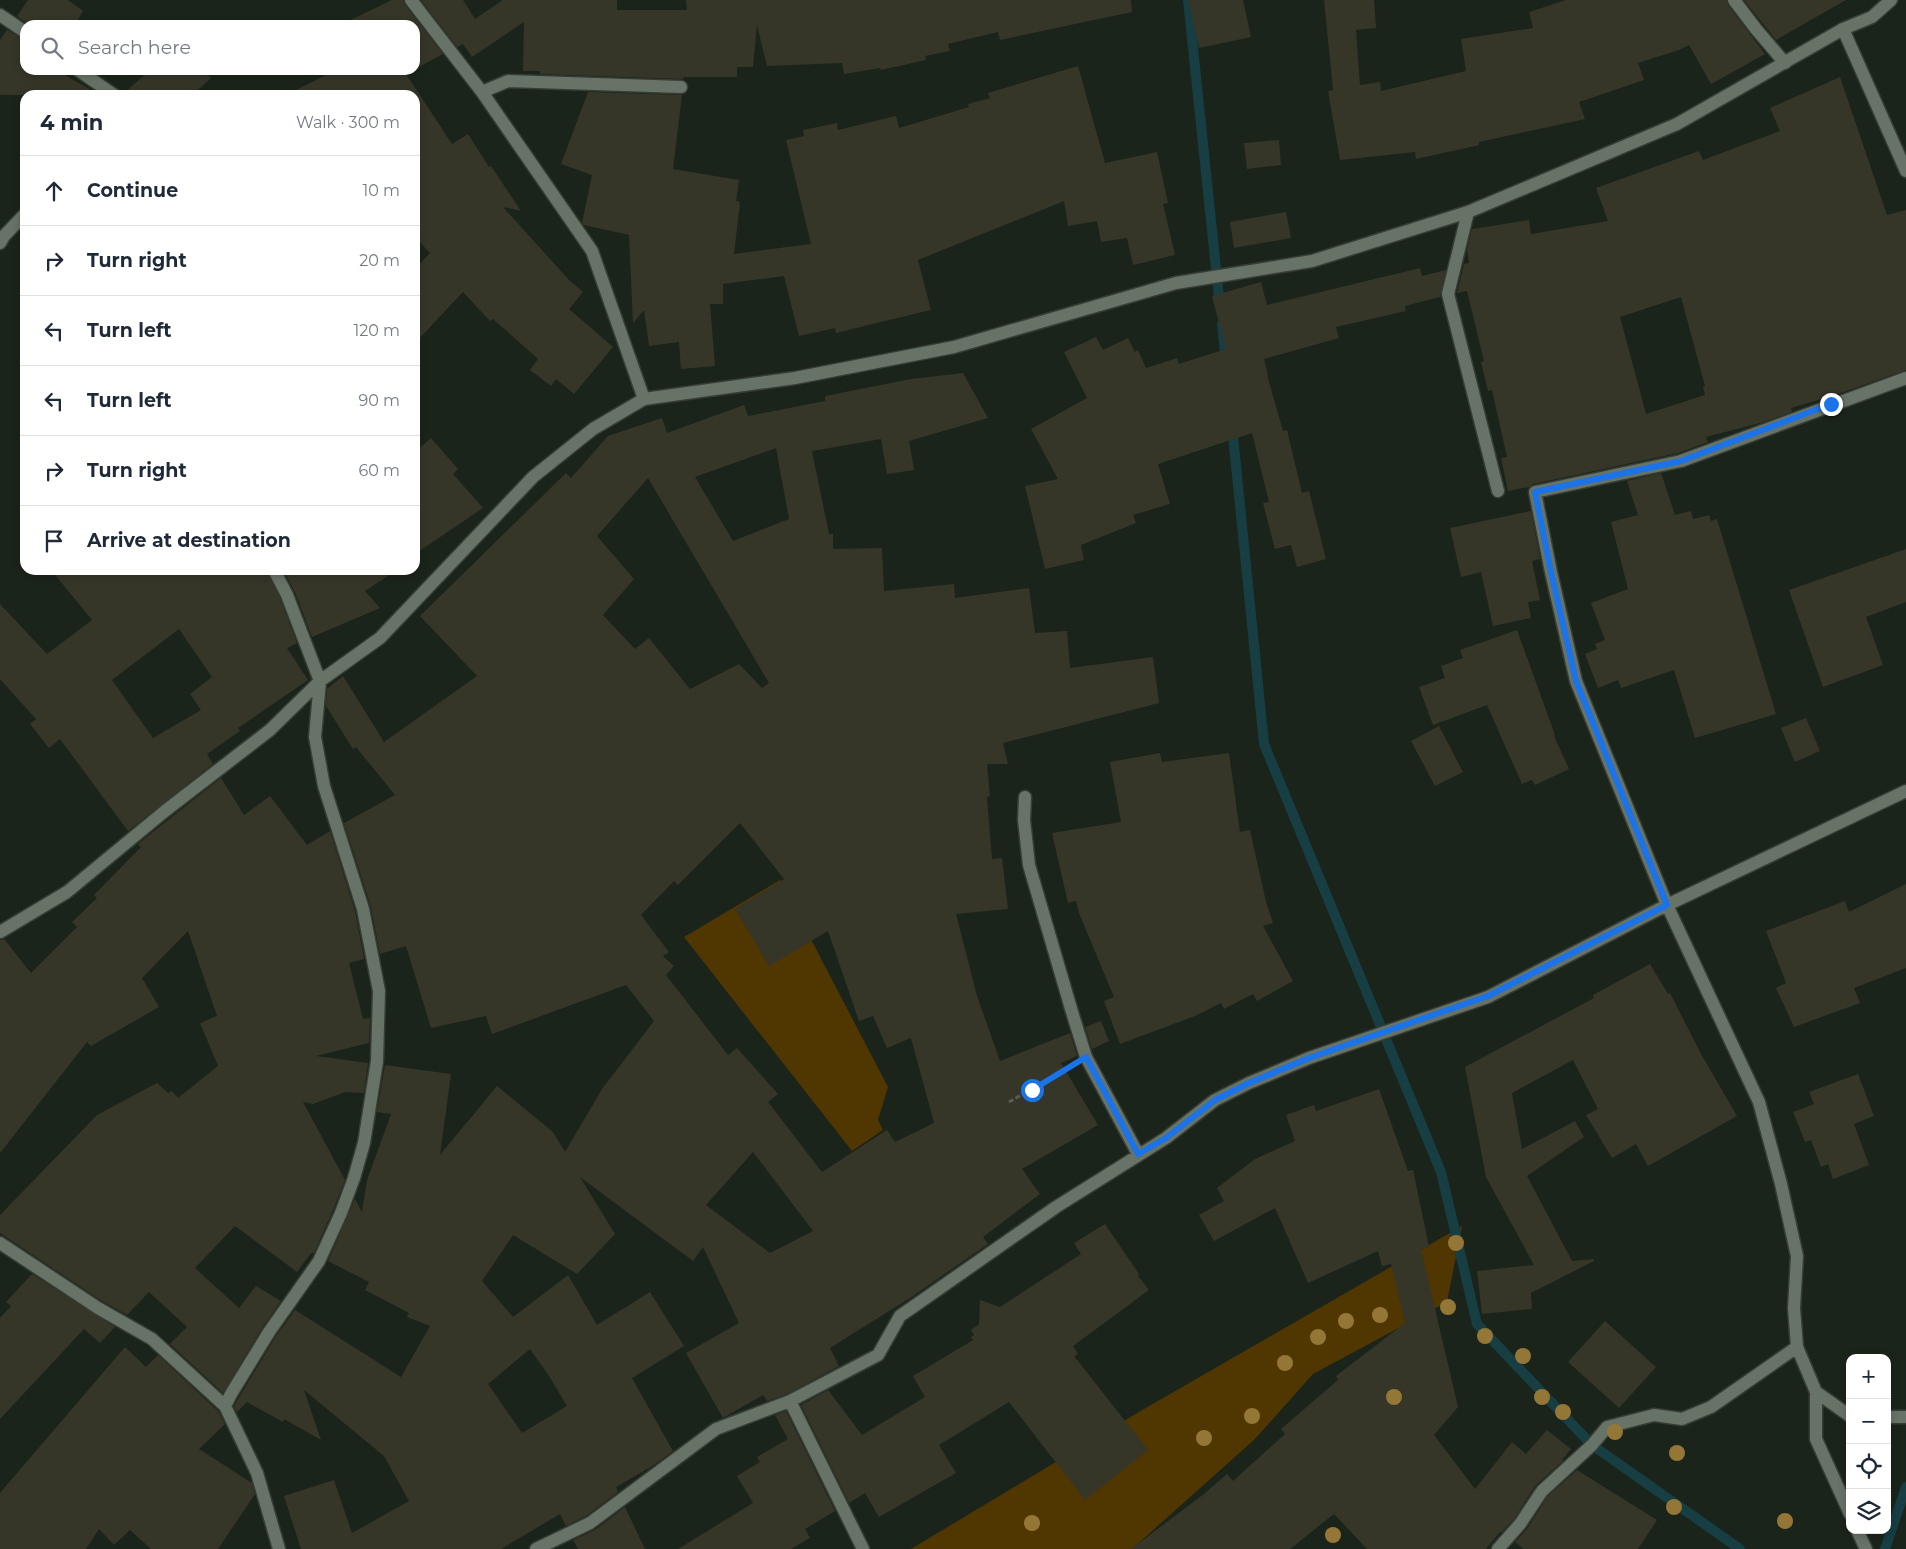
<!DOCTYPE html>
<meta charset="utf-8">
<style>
body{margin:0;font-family:Montserrat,sans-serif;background:#f6f6f7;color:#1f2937}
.controls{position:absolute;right:15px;bottom:15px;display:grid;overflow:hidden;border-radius:10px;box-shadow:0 2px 8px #0003}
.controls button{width:45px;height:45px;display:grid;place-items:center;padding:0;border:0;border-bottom:1px solid #e0e1e3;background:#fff;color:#1f2937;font:25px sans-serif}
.stop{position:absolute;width:15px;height:15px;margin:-11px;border:4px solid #1a73e8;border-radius:50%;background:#fff}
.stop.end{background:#1a73e8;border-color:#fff;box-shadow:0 1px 5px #0008}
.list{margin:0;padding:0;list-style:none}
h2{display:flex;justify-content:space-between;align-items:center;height:65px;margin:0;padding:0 20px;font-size:21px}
h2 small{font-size:16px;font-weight:400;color:#747a83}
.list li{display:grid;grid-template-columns:32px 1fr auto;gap:15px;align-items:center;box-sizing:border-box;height:70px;padding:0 20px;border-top:1px solid #e0e1e3}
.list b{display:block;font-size:19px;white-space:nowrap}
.list em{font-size:16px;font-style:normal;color:#747a83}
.icon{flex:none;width:28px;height:28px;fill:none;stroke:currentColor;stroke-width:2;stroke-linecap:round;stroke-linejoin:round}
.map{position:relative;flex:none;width:1906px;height:1549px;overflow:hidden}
.search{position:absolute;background:#fff;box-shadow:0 2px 8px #0003;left:20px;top:20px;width:400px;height:55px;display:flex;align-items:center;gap:12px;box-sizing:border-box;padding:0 18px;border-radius:15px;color:#747a83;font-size:19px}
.panel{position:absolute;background:#fff;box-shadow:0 2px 8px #0003;left:20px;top:90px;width:400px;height:485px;border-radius:15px}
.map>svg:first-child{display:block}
.green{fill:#503600}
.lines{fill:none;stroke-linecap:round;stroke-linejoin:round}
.stream{stroke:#163e43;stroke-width:10}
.building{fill:#353628;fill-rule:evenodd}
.street-casing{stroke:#363d35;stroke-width:15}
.secondary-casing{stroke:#363d35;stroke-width:15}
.path{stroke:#555e54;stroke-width:3;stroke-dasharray:5 2.5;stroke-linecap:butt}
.street{stroke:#687367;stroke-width:12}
.secondary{stroke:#687367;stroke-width:12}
.tree{fill:#947737}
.route{stroke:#1a73e8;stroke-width:6}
</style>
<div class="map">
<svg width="1906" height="1549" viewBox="0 0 1906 1549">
<rect width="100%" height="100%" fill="#1b241a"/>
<!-- green -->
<path class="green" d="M780,880L888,1087L878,1120L883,1130L852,1151L684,937Z
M1462,1226L1447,1302L1313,1374L1255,1439L1132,1549H911L1144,1409Z"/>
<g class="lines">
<!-- stream -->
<path class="stream" d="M1188,0L1220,307
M1222,324L1226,362
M1232,426L1264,744L1441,1172L1477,1324L1592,1445L1740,1549
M1885,1549L1906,1487"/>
</g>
<!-- building -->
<path class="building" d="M28,0H68L83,11L75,25H29L17,16Z
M392,0H403L405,5L443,54L415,69V25H340Z
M421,0H463L475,19L503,0H617V10H687L686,0H1131L1132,12L1000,40L998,32L948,44L950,51L925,56L926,60L881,70L880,68L844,74L842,63L767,66L757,25L753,67H737V77H684L683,79L540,74V71H523L524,22L472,57L463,44L457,47Z
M1188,0H1243L1251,37L1199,48Z
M1324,0H1374L1376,28L1356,30L1360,85L1380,82L1381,91L1466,71L1461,39L1533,28L1529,12L1566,0H1726L1728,5L1765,54L1711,84L1689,45L1679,50L1638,63L1644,80L1579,102L1585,119L1479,142V145L1416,159L1415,152L1340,160L1328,91L1333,90Z
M1744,0H1846L1776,40Z
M7,30L25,40V70H56L100,95H0V40Z
M1078,66L1105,163L1157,152L1168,203L1163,204L1175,255L1133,265L1127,238L1101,242L1097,221L1068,226L1064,201L918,260L931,310L893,319L836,333L835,328L799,336L784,276L723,284V304H710L715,366L681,369L679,342L649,346L644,310L633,323L629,235L584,225L582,223L592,175L561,164L588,92L682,95L673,169L739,180L736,201L740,202L734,254L811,244L786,140L804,136L803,130L837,123L838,130L896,116L899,128L969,107L968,104L990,98L988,93Z
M150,70H204L211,78L192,95H122Z
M336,70H413L406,74L452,144L468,134L489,167L491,166L521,211L503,207L569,280L583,292L569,309L613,347L574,394L556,379L551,386L530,370L538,359L493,319L490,321L463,292L415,343V269L430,253L415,237V95H286Z
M1840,77L1887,215L1906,210V370L1838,394L1791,408L1792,412L1764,422L1706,437L1708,442L1678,453L1533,484L1529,487L1508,491L1501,458L1507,457L1492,390L1488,391L1481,362L1484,361L1467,291L1457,293L1464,264L1469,263L1467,250L1472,229L1529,220L1531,234L1608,221L1596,188L1699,151L1703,160L1780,131L1770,108ZM1681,297L1705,386L1703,387L1705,395L1646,414L1620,317Z
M1279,140L1281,165L1247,169L1244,143Z
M1286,212L1291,238L1234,248L1230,222Z
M1420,268L1422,276L1446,270L1440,297L1405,306L1406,311L1336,327L1339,338L1264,359L1268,375H1267L1283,431L1287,430L1302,493L1309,491L1326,559L1297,567L1291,545L1275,549L1263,503L1269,502L1252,433L1158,464L1170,504L1133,515L1136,523L1081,545L1084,560L1045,569L1025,486L1058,479L1031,429L1087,398L1064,352L1096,337L1103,350L1128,338L1135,352L1138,350L1146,368L1177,358L1179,364L1226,349L1212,296L1261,282L1267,305Z
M963,373L988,418L909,441L914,470L887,474L881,439L812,451L829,534H833V549L882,548L884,591L954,584L955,598L1029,588L1035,633L1067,631L1070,668L1153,657L1159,703L1003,743L1008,764H987L990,796L987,797L992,859L1002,858L1008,909L956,914L977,996L1000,1061L1070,1033L1077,1056L1061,1063L1098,1125L1022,1169L1040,1194L983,1237L988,1244L910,1298L830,1348L839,1366L787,1394L767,1401L763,1395L723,1418L686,1353L739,1323L703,1247L693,1261L580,1177L615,1234L577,1274L513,1235L482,1281L513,1317L568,1275L597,1325L650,1292L684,1346L632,1378L673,1451L654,1465L616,1487L618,1492L586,1516L566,1526L560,1514L501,1549H301L284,1496L334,1480L352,1533L409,1501L384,1456L304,1390L321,1440L284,1419L283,1422L247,1402L237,1412L234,1406L276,1336L295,1310L401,1377L430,1326L407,1317L409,1313L365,1290L369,1282L328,1261L355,1199L362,1212L367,1180L391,1114L377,1112L385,1065L451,1074L440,1155L497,1086L553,1132L565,1152L602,1089L654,1021L626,985L492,1034L486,1016L431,1028L406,946L380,954L371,907L344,823L395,795L356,747L353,749L326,706L327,689L343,676L384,742L477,676L420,616L566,473L571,478L608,436L662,418L667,433L744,405L748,416L825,401V396L911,379ZM776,448L789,519L733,541L695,477ZM648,478L769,683L762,688L739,664L690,689L649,638L635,649L603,615L634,579L597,536ZM740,823L784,879L735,909L769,966L828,931L859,1021L873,1016L887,1048L911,1038L934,1123L895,1142L887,1130L822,1172L768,1102L778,1094L737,1048L728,1055L666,975L674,966L663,956L669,952L641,915L674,881L678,885ZM753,1152L813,1231L770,1253L706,1205ZM530,1349L549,1376L567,1406L522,1433L488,1384Z
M431,438L458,469L453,474L483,508L415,554V452Z
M1661,473L1675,515L1691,511L1693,519L1709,515L1711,521L1717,519L1776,714L1695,738L1674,670L1621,688L1618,680L1598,688L1585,654L1597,649L1595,644L1605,640L1591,603L1628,589L1611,522L1638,515L1627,481Z
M1531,511L1540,559L1532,561L1540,600L1528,602L1531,618L1493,626L1481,572L1461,577L1450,528Z
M1906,549V602L1866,617L1883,665L1823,687L1789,590Z
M51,570H266L280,598L297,643L287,648L308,680L238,728L240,731L207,754L213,764L128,831L60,739L49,748L30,724L36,719L0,679V604L47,654L92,620ZM179,629L212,677L190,694L201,710L153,738L112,680Z
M283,570H397L365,591L380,608L312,637L295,592Z
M1517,630L1555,735L1554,736L1569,769L1535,785L1532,780L1522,784L1487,705L1433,725L1419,687L1445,678L1441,666L1463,658L1460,650Z
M1806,718L1820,751L1795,762L1781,728Z
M1439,726L1463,772L1435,786L1411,741Z
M1160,753L1162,762L1229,753L1240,832L1250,830L1266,902L1273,923L1263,926L1293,981L1257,1001L1253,994L1224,1009L1221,1003L1195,1016L1120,1044L1104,1001L1114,997L1079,913L1076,901L1068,903L1052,833L1121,822L1110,762Z
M221,778L244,815L270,796L307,845L330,831L355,911L364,959L349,963L363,1019L370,1018L369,1043L316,1056L368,1063L364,1093L345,1092L313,1104L303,1102L345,1180L333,1210L314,1253H311L297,1272L235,1226L195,1268L239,1308L256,1286L281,1301L262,1328L223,1393L170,1344L187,1327L149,1292L127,1315L102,1301L0,1233V1215L97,1115L157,1083L168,1093L172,1091L178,1098L218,1066L200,1023L217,1016L188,931L142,978L159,1007L91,1046L87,1042L0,1153V940L4,939L31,973L77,927L72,922L97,898L94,895L141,847L138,844Z
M1906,884V968L1854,988L1860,1003L1794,1027L1776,988L1786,983L1766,931L1845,901L1849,912Z
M1650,964L1668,994L1670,993L1701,1054L1737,1116L1648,1166L1636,1144L1612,1158L1586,1115L1598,1109L1573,1060L1512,1093L1522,1149L1575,1121L1584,1137L1527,1176L1572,1261L1594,1259V1261L1531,1293L1532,1309L1482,1314L1477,1271L1534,1265L1486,1177L1465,1067L1594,998L1593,995Z
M1101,1021L1109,1041L1092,1049L1085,1027Z
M1858,1074L1874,1116L1854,1124L1869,1165L1833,1179L1828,1164L1821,1167L1811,1140L1805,1142L1793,1112L1814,1104L1809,1092Z
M1379,1089L1408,1171L1413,1170L1429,1247L1421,1249L1458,1407L1434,1435L1475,1489L1512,1442L1526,1454L1547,1430L1571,1449L1562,1460L1563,1461L1535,1486L1514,1519L1501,1533L1500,1532L1486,1549H1367L1334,1514L1290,1549H1131L1204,1494L1227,1474L1233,1481L1285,1434L1281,1429L1338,1380L1336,1376L1405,1323L1391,1264L1382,1266L1378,1251L1308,1283L1275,1208L1214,1241L1199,1215L1224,1201L1217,1188L1255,1159L1295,1141L1286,1115L1314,1105L1316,1111Z
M1105,1224L1139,1274L1138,1276L1149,1290L1073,1346L1078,1354L1074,1356L1148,1450L1085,1500L1009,1402L939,1445L956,1473L879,1517L865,1493L849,1503L801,1405L828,1390L862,1435L925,1397L913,1376L973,1340L971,1337L974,1335L971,1330L979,1324L980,1300L1000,1307L1081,1254L1074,1243Z
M32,1274L115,1327L100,1343L84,1329L0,1419V1318L11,1306L6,1302Z
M1605,1321L1656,1367L1619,1408L1568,1362Z
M125,1347L146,1367L158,1355L218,1411L225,1424L199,1449L252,1483L255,1494L218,1549H151L130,1530L114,1545L99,1529L86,1549H0V1493Z
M786,1411L835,1511L805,1529L810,1538L791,1549H678L753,1503L737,1476L760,1462L757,1457L788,1439L775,1415Z
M1577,1470L1657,1520L1638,1549H1524L1515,1542L1527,1529L1548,1496Z
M625,1507L645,1549H578L573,1540L595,1530Z"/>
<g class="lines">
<!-- street casing -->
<g class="street-casing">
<path id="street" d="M1734,0L1756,29L1785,63
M0,15L25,32
M1843,29L1906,171
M78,70L114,95
M482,92L508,81L681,87
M1468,212L1448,294L1498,491
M0,243L4,236L25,214
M274,570L287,595L320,681L315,737L324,786L363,909L379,991L377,1061L364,1143L354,1178L341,1213L319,1261L269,1332L231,1394L225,1406L257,1473L279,1549
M1025,797L1024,820L1029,865L1072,1012L1086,1057L1138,1154
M0,932L67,892L165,811L270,730L320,681L380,638L533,477L593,429L644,399
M0,1243L98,1308L152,1339L225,1406
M1816,1392V1439L1850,1514
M790,1401L863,1549
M1850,1416L1816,1392L1797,1347L1794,1308L1797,1256L1781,1184L1759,1102L1667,905L1576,681L1551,572L1535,492L1681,461L1906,378
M1887,1417H1906
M1857,1530L1866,1549
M536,1549L590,1523L716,1429L790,1401L878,1355L900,1316L1056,1207L1166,1138L1215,1100L1249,1083L1309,1058L1488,997L1667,905L1906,791
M1498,1549L1520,1524L1542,1491L1592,1445L1607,1427L1654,1415L1682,1419L1711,1407L1797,1347"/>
</g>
<!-- secondary casing -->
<g class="secondary-casing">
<path id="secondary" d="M411,0L482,92L592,251L644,399L795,378L954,347L1176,283L1312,261L1468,212L1677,124L1843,29L1872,17L1891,0"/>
</g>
<!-- path -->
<path class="path" d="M1009,1102L1067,1069"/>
<!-- street -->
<use href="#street" class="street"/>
<!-- secondary -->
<use href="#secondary" class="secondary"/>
</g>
<!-- trees -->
<g class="tree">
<circle cx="1456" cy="1243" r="8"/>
<circle cx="1448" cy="1307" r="8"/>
<circle cx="1380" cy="1315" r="8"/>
<circle cx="1346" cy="1321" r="8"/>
<circle cx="1485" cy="1336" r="8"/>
<circle cx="1318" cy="1337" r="8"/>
<circle cx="1523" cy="1356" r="8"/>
<circle cx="1285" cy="1363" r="8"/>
<circle cx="1394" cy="1397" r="8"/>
<circle cx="1542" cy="1397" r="8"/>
<circle cx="1563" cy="1412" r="8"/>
<circle cx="1252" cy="1416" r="8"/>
<circle cx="1615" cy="1432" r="8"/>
<circle cx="1204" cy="1438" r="8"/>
<circle cx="1677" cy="1453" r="8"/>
<circle cx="1674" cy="1507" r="8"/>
<circle cx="1785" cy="1521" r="8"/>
<circle cx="1032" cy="1523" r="8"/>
<circle cx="1333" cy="1535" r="8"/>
</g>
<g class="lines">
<!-- route -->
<path class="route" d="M1032,1090L1086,1057L1138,1154L1166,1138L1215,1100L1249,1083L1309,1058L1488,996L1667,905L1576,681L1551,572L1535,492L1681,461L1831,404"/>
</g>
</svg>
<div class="controls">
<button>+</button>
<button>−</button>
<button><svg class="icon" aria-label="locate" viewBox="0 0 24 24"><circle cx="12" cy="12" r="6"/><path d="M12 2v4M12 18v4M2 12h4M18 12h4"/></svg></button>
<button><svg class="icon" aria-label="layers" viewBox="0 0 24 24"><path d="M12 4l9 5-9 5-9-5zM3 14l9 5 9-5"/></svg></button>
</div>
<div class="stop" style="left:1032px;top:1090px"></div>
<div class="stop end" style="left:1831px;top:404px"></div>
<div class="search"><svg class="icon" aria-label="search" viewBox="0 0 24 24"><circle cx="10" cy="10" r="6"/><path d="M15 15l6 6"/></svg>Search here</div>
<section class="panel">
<h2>4 min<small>Walk · 300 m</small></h2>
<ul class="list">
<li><svg class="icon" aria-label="ahead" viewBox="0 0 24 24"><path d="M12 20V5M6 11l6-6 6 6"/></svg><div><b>Continue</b></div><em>10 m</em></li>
<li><svg class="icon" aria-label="right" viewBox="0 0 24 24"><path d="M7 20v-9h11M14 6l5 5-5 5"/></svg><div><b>Turn right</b></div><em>20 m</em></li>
<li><svg class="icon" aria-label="left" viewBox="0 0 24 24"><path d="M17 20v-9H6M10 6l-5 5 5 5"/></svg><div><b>Turn left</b></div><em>120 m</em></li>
<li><svg class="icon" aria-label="left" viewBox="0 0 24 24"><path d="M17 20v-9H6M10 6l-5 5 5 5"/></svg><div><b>Turn left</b></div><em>90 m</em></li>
<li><svg class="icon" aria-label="right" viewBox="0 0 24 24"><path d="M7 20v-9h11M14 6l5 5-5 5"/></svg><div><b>Turn right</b></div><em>60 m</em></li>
<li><svg class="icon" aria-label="arrive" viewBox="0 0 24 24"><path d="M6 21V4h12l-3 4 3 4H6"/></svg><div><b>Arrive at destination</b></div></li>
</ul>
</section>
</div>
